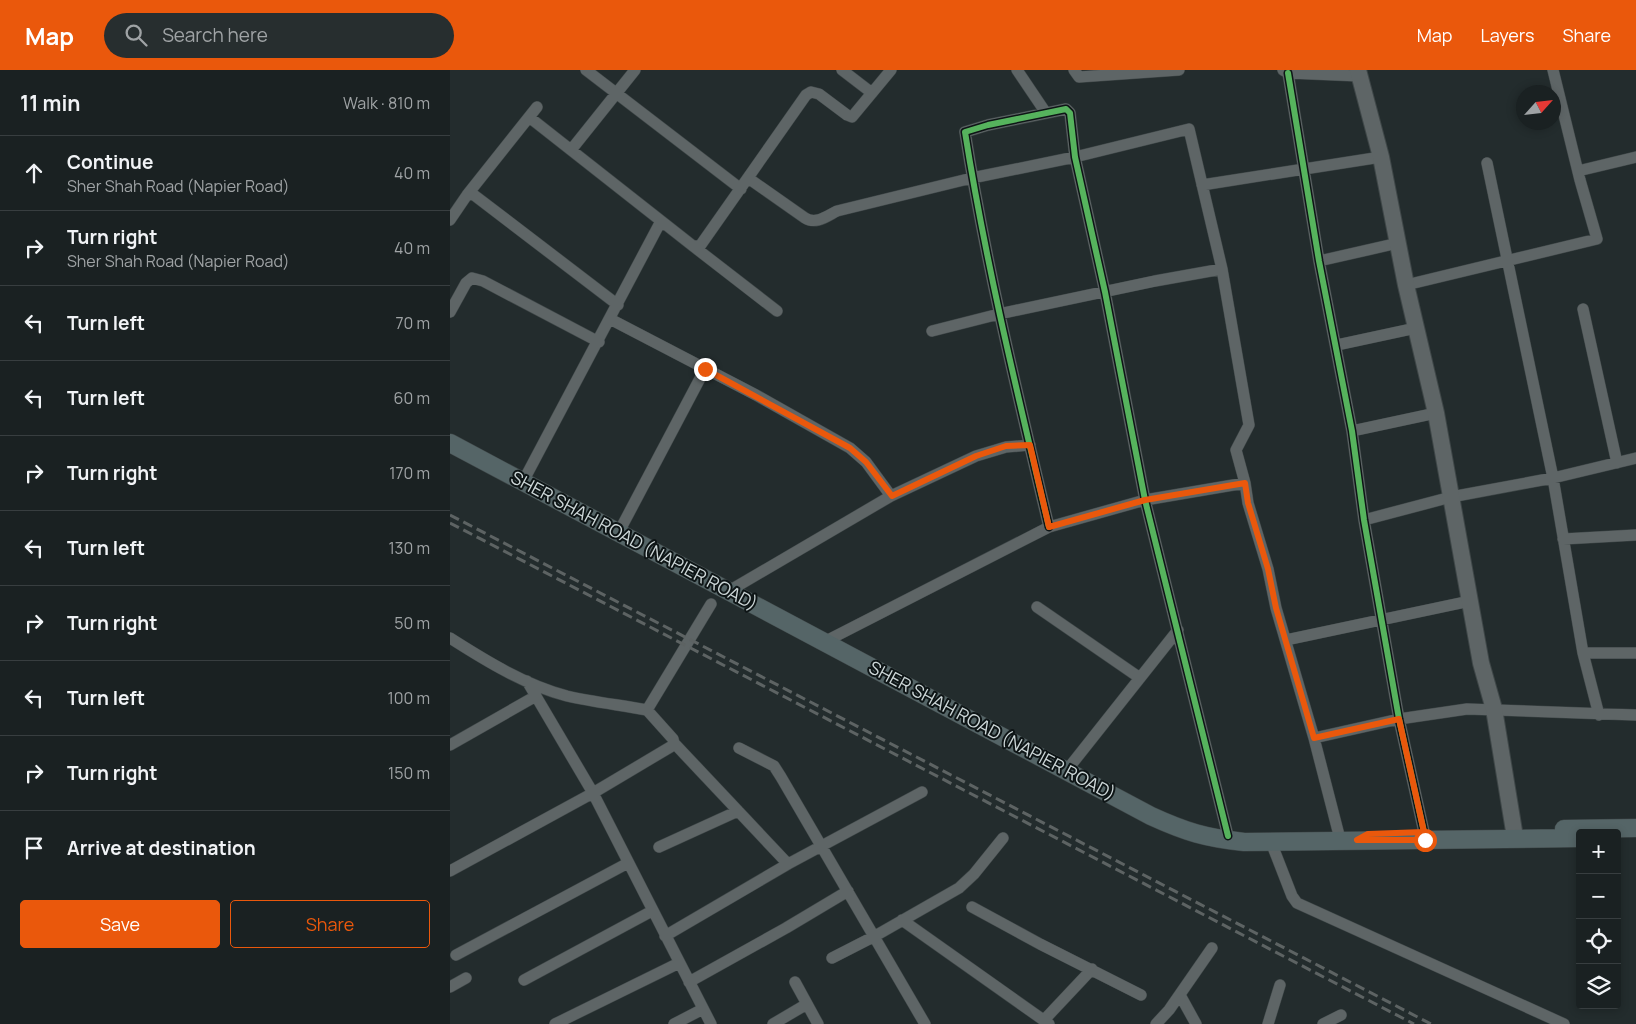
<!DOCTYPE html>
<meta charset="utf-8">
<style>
body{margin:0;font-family:Manrope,sans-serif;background:#272e2f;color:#f1f3f6}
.controls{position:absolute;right:15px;bottom:15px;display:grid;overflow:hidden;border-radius:5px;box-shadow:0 2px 8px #0003}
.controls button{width:45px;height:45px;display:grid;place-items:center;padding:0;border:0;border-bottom:1px solid #383e40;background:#1a2122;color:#f1f3f6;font:25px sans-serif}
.compass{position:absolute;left:1066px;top:15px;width:45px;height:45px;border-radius:50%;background:#1a2122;box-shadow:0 2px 8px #0003;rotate:63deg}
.stop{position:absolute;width:15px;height:15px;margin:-11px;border:4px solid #ea580c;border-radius:50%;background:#fff}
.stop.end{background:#ea580c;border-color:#fff;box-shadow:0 1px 5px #0008}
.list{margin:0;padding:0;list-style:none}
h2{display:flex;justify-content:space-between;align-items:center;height:65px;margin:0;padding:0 20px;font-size:21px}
h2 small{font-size:16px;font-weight:400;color:#9fa3a5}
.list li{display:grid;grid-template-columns:32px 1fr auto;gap:15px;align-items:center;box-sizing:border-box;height:75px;padding:0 20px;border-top:1px solid #383e40}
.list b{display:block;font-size:19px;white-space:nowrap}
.list p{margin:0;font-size:16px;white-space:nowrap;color:#9fa3a5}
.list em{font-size:16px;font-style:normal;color:#9fa3a5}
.actions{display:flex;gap:10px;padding:15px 20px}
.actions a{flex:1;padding:11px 0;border:1px solid #ea580c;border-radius:5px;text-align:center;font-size:18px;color:#ea580c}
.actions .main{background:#ea580c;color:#fff}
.icon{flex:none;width:28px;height:28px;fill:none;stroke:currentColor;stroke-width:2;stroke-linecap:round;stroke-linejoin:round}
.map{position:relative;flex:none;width:1186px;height:954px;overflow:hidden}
header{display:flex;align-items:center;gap:30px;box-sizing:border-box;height:70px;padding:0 25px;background:#ea580c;color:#fff}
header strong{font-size:24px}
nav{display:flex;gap:28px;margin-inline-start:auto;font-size:18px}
.search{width:350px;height:45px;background:#272e2f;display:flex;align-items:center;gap:12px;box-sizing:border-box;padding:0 18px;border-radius:28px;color:#9fa3a5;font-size:19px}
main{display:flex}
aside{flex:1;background:#1a2122}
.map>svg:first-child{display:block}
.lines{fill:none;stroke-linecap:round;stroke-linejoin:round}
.minor-casing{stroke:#3f4748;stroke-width:12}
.secondary-casing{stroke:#3f4748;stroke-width:18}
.primary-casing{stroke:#3f4748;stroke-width:19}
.minor{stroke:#5e6566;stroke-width:11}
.secondary{stroke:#5e6566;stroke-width:16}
.primary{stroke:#556567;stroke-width:18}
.rail{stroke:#5d6363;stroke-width:3;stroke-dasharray:10 5;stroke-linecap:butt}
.cycleway-casing{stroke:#0e1516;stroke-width:9}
.cycleway{stroke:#56b35d;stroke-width:6}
.route{stroke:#ea580c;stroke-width:6}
.labels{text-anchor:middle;stroke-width:4;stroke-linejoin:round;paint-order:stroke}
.street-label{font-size:18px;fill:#cdd7d8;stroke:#0e1516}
</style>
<header>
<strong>Map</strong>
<div class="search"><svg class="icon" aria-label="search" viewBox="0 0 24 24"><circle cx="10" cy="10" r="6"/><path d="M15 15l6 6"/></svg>Search here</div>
<nav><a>Map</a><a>Layers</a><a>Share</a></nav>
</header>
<main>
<aside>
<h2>11 min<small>Walk · 810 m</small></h2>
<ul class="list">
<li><svg class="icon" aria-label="ahead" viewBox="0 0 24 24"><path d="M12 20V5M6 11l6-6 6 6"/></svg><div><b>Continue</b><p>Sher Shah Road (Napier Road)</p></div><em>40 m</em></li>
<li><svg class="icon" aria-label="right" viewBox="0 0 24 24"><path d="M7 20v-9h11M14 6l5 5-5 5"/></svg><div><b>Turn right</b><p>Sher Shah Road (Napier Road)</p></div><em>40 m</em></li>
<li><svg class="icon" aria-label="left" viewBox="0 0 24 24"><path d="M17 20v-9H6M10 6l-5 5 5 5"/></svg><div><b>Turn left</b></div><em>70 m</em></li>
<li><svg class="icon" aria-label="left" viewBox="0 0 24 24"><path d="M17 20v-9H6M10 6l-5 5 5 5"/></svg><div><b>Turn left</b></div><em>60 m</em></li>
<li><svg class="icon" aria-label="right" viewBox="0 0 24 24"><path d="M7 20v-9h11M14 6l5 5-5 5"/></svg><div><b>Turn right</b></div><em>170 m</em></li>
<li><svg class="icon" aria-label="left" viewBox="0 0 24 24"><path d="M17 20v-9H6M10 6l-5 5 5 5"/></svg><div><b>Turn left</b></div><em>130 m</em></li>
<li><svg class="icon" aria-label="right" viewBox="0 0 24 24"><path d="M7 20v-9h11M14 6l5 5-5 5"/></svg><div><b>Turn right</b></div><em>50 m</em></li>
<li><svg class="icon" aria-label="left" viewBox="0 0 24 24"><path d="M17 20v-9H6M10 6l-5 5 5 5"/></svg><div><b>Turn left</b></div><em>100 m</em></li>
<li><svg class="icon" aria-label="right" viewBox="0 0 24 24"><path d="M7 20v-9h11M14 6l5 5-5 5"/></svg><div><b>Turn right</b></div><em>150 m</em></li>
<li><svg class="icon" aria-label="arrive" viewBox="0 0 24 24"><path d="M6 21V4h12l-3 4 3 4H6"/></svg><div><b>Arrive at destination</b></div></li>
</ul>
<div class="actions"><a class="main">Save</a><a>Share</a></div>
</aside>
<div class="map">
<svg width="1186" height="954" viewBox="0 0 1186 954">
<rect width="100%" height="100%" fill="#232c2d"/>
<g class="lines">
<!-- minor casing -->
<g class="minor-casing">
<path id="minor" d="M136,0L291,119
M392,0L422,23
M567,0L596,43
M624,0L629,7L729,0
M833,0L838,3L909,6
M838,3L869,191L902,361L914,450L949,649L974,762
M79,47L243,176H250L356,25L361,22L369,24L397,45L402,47L441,0
M121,80L185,0
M1037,93L1103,408L1133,583L1149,645
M1128,101L1186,87
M298,108L355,148C366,155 377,146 387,141L522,108L625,87L739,59L772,199L799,355L786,380L795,413L798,433L818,499L826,538L864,668L889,765
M752,115L931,87
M20,122L168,235
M0,150L17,125L87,37
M243,176L327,241
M869,191L948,173
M956,215L1147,169L1130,110L1103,0
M1133,239L1167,393
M0,242L16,213L22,208L33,211L149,272
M160,249L306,325L400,378L416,392L441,426
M482,261L549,244L705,211L772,199
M887,275L966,258
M902,361L986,343
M76,406L211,151
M914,450L1001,427L1103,408L1186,388
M599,457C568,326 536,195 515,62L538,55L616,39L620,43L625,87L655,222L695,430L778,766
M171,458L255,299
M1113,469L1186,465
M284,518L441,426L526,386L556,377L580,375
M587,537L690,608
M0,568C36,591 75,615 117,626C143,632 170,635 197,640
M380,569L599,457L695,430L795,413
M836,570L1020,531
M1133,583H1186
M77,611L143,723L261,954
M864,668L949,649L1017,639L1186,645
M224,673L338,794
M0,675L86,626
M289,678L324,696L331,707L475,954
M621,695L728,560
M821,772L842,826L847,833L1114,954
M209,777L288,741
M0,801L143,723L222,676L224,673L223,669L197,640L261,534
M522,837L590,874L691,925
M452,850L599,954
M215,866L338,794L472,722
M6,885L178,793
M382,888L425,866L509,818L524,804L553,768
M74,910L202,841
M239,912L336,858L398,821
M345,912L368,954
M0,917L16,908
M730,925L746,954
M594,950L642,899
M105,954L229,893
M224,954L253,939
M323,954L357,934
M706,954L719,940L762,878
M818,954L830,915
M873,954L891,945"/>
</g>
<!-- secondary casing -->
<g class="secondary-casing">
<path id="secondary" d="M908,0L931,87L956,215L986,343L1031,593L1044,639L1064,761"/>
</g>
<!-- primary casing -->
<g class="primary-casing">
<path id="primary" d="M0,373L701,746C736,762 756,768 794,772L1130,768
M1114,759L1186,758"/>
</g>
<!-- minor -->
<use href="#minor" class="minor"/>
<!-- secondary -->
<use href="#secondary" class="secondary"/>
<!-- primary -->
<use href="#primary" class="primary"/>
<!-- rail -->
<path class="rail" d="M0,445L981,954
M0,453L964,954"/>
<!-- cycleway casing -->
<g class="cycleway-casing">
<path id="cycleway" d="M838,3L869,191L902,361L914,450L949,649L974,762
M599,457C568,326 536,195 515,62L538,55L616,39L620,43L625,87L655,222L695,430L778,766"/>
</g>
<!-- cycleway -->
<use href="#cycleway" class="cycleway"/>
</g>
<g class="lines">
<!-- route -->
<path class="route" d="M255,299L400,378L416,392L442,426L526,386L556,376L580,375L599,457L695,430L795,413L798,433L818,499L826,538L864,668L949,649L974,762L918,764L907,770H975"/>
</g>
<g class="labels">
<!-- street labels -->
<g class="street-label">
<text transform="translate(184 471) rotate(28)" y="6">SHER SHAH ROAD (NAPIER ROAD)</text>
<text transform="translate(542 661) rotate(28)" y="6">SHER SHAH ROAD (NAPIER ROAD)</text>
</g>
</g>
</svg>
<div class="controls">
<button>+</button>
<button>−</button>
<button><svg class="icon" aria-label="locate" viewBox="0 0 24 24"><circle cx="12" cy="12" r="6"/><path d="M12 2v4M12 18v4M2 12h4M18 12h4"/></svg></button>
<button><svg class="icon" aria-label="layers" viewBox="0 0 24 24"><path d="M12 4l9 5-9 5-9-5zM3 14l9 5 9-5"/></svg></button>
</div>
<svg class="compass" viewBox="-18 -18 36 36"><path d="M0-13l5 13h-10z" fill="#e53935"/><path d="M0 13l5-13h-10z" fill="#9fa3a5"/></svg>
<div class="stop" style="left:975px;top:770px"></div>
<div class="stop end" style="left:255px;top:299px"></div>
</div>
</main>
